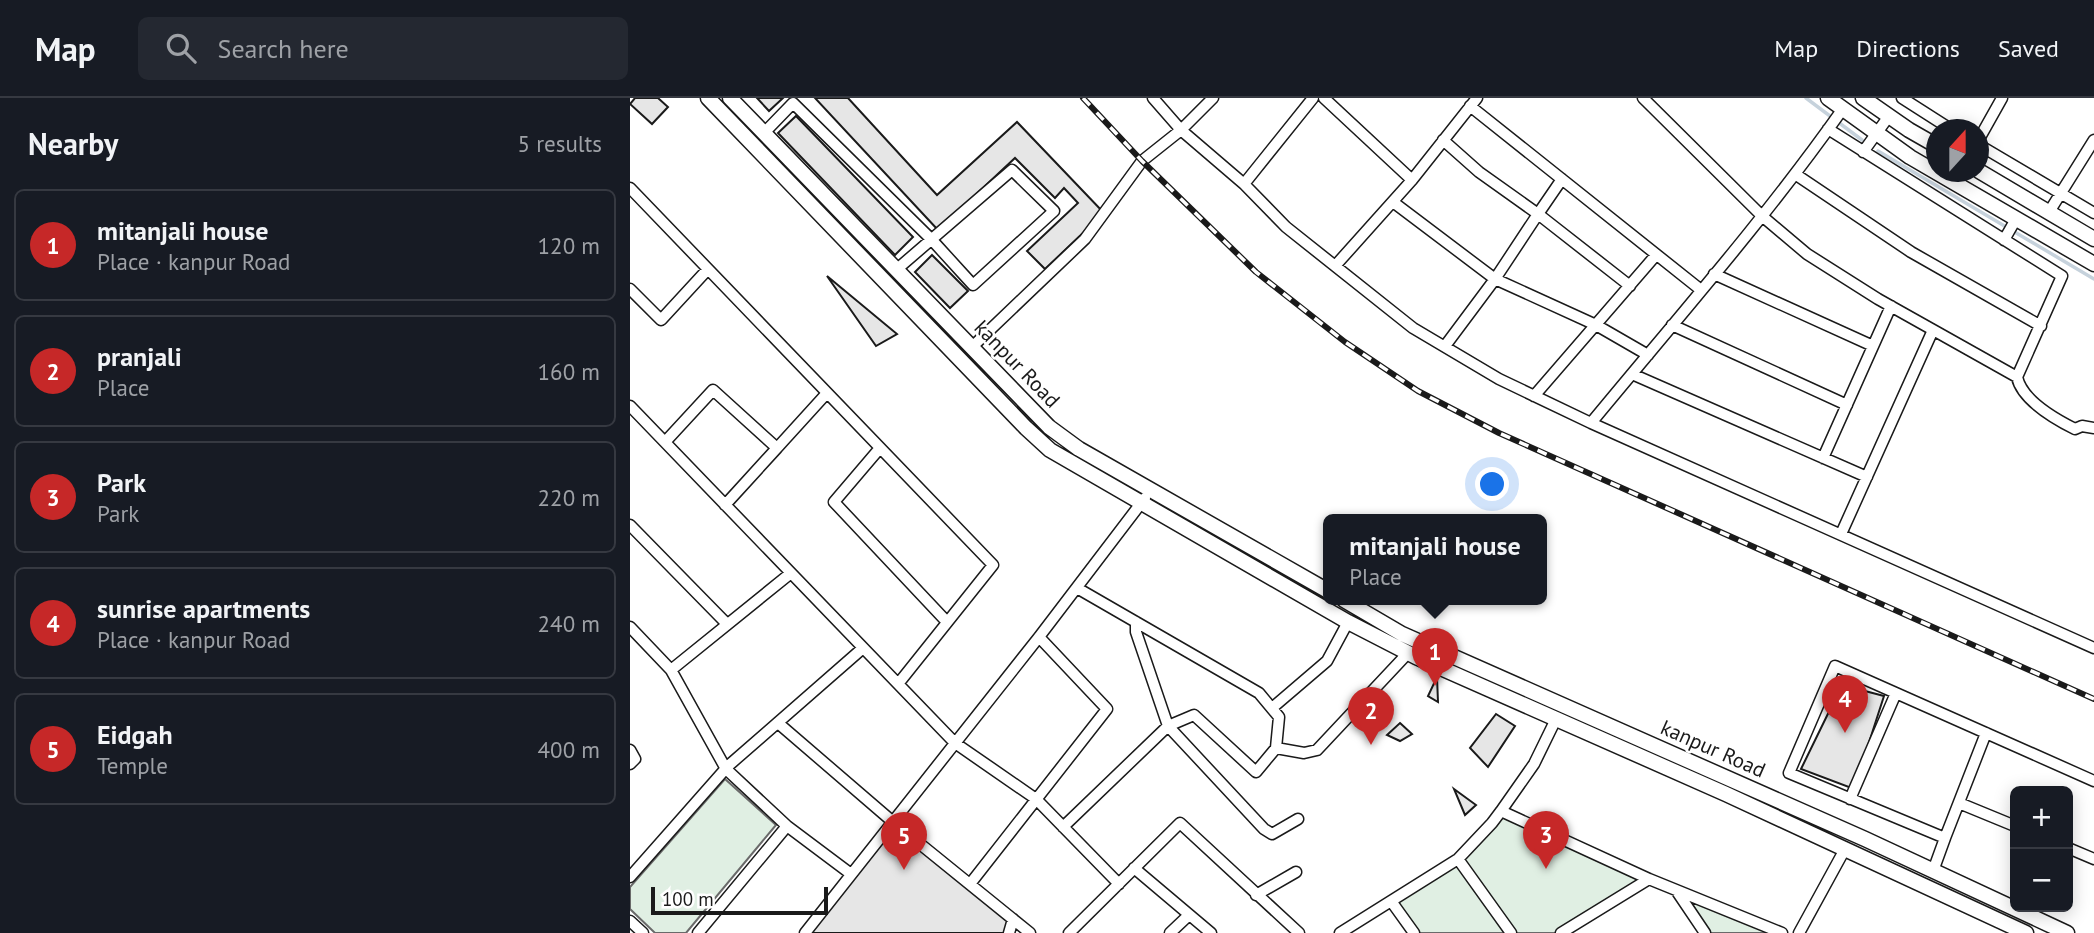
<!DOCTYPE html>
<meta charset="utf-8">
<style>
body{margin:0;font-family:"PT Sans",sans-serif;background:#242831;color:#f1f3f6}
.controls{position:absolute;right:21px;bottom:21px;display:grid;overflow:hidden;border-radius:10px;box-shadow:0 4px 18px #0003}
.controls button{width:63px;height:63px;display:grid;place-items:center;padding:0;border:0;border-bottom:2px solid #363941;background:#171b24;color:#f1f3f6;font:35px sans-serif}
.compass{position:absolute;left:1296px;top:21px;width:63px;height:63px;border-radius:50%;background:#171b24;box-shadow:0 4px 18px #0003;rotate:21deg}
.scale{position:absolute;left:21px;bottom:18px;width:177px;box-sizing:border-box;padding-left:7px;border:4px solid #1a1a1a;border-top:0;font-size:19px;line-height:24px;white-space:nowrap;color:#1a1a1a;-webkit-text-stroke:5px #fff;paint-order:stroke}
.you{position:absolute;left:863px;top:387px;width:24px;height:24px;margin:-18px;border:5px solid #fff;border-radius:50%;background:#1a73e8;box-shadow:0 0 0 10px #1a73e833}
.badge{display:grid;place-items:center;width:46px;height:46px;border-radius:50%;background:#c62828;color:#fff;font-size:23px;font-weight:700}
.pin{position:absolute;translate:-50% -58px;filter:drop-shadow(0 2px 4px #0008)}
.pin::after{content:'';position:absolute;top:37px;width:24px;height:21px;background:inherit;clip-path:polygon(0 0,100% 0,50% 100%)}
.popup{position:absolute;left:693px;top:416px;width:224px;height:91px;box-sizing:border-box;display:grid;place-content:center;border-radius:10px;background:#171b24;filter:drop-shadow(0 2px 5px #0005);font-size:23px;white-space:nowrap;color:#9ea1a6}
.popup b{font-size:26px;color:#f1f3f6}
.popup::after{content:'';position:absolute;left:50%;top:100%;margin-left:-14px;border:14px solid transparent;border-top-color:#171b24}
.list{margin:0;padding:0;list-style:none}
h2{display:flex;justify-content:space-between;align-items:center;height:91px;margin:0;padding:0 28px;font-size:30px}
h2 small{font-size:23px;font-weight:400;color:#9ea1a6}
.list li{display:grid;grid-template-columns:46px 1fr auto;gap:21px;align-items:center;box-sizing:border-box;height:112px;margin:0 14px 14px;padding:0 14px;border:2px solid #363941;border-radius:10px}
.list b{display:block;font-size:26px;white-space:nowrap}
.list p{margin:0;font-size:23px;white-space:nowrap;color:#9ea1a6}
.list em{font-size:23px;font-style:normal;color:#9ea1a6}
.icon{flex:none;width:38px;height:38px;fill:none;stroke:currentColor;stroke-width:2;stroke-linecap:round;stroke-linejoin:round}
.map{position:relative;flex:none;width:1464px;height:835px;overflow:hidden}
header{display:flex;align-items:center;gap:42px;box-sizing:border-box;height:98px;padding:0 35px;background:#171b24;border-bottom:2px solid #363941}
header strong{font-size:33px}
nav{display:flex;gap:38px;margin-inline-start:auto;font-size:24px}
.search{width:490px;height:63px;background:#242831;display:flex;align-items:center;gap:18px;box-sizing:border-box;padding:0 24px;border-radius:10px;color:#9ea1a6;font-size:26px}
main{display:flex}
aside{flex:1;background:#171b24}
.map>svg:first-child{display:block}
.green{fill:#e0efe3;stroke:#6a6a6a;stroke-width:2}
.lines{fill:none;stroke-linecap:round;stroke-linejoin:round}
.stream{stroke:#c6d2dc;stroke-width:3.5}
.building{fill:#e6e6e6;stroke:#1a1a1a;stroke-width:2}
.minor-casing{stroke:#1a1a1a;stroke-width:13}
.tertiary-casing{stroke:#1a1a1a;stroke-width:17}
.minor{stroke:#fff;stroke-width:10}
.tertiary{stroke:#fff;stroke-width:14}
.rail-casing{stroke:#1a1a1a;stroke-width:6}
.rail{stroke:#fff;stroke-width:3.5;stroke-dasharray:10;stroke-linecap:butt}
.labels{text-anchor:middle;stroke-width:5;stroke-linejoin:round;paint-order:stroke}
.street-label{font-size:21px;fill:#1a1a1a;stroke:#fff}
</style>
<header>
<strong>Map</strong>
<div class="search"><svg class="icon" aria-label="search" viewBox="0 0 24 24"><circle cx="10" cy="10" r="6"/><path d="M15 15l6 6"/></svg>Search here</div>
<nav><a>Map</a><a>Directions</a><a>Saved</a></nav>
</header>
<main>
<aside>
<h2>Nearby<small>5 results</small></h2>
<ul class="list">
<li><span class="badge">1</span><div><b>mitanjali house</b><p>Place · kanpur Road</p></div><em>120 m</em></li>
<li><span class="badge">2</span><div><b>pranjali</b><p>Place</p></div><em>160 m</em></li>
<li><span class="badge">3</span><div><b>Park</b><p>Park</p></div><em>220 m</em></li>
<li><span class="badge">4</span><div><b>sunrise apartments</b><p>Place · kanpur Road</p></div><em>240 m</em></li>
<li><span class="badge">5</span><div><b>Eidgah</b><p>Temple</p></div><em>400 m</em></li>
</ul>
</aside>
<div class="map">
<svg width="1464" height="835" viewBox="0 0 1464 835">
<rect width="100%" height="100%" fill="#fff"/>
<!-- green -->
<path class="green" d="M95,681L146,727L56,835H25L0,811V789Z
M871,713L1019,781L931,835H784L761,803L828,761Z
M1055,795L1152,835H1080Z"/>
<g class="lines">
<!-- stream -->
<path class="stream" d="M1176,0L1232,42
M1248,53L1464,181"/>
</g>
<!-- building -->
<path class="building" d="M5,0H28L38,9L22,26L0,6Z
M127,0H153L139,13Z
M185,0H218L307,97L387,24L474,115L415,171L397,153L448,105L434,90L425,100L385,60L308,132Z
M166,18L283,139L265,157L148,35Z
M302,157L338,193L320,210L285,174Z
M197,178L267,236L246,248Z
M807,579L808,604L798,598Z
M1212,587L1254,598L1224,691L1171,671Z
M866,616L885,628L858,669L840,650Z
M770,625L782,636L770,643L757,637Z
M824,691L846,707L835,717Z
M263,724L383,821L379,835H175Z"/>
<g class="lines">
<!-- minor casing -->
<g class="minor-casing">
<path id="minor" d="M523,0L551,32L614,86L656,129L783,230L869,281L961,325L1464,550
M694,0L782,82
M1013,0L1132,118L1177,156L1248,201L1387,279
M1272,0L1322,32
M840,8L1071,192
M1198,31L1432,178L1387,279C1392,302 1425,321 1445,331L1452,328L1464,330
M134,35L163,5L302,142L343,187L424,113L382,72L266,172
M1349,41L1372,0
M813,42L849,74L908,116L865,181L966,227L1018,257
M1349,47L1464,115
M1233,54L1259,18
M1165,76L1281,154L1411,228
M932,81L908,116L1000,188
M614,86L683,0
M0,90L363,467L268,586
M763,104L865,181L815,248
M1419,114L1464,42
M1374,142L1386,121
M705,168L782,82L847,0
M1084,176L1243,248
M0,191L31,222L78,171
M1042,227L1217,307
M342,249L455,141L512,63L551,32L583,0
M1002,276L1237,379
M904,298L1026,157
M0,308L325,645L406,701L489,786
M961,325C1046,222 1135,121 1212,12
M35,344L83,292L147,350L95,407
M147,350L197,295
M250,350L204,404L317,524
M1193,360L1261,208
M0,427L97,526
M1211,436L1303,232
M447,490L629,595L649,619L646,650L626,674L564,617L538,628L506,534V524
M0,529L41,572L96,671L157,728L68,835
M41,572L161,475
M642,610L697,563L718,524
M148,625L263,724L400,835
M1356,635L1315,740L1159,675L1205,568L1464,683
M646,650L674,655L687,652L778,555
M0,652L5,661L0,666
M1220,701L1266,595
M1329,705L1385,728
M871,713L1019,781L1152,835
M157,728L221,776
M433,729L538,628L634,731L642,736L668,721
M1438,750L1464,761
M828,761L881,835
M504,770L581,835
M1303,773L1315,740
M0,779L98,668L233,550
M340,786L477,611L409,539
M1046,792L1075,835
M626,797L666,774
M761,803L784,835
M0,823L13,835
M175,835L409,539L515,400
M379,835L383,821
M439,835L550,725L669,835
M540,835L559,817
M710,835L828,761L862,725L871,713L904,666L926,621
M931,835L1019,781
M1169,835L1215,751"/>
</g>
<!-- tertiary casing -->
<g class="tertiary-casing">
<path id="tertiary" d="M78,0L396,330L420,352L718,524L786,559L1096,696L1396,835
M100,0L419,329L449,351L698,493
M1198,0L1280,59L1464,166
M1233,0L1279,32L1307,48
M1349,73L1464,141
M714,502L772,536L1235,741L1437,835"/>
</g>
<!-- minor -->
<use href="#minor" class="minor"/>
<!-- tertiary -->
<use href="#tertiary" class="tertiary"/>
<!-- rail casing -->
<g class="rail-casing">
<path id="rail" d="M453,0L512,63L626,174L715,244L788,293L869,335L1464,601"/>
</g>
<!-- rail -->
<use href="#rail" class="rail"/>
</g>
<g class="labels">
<!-- street labels -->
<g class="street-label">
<text transform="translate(387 266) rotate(46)" y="7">kanpur Road</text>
<text transform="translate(1083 651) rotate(24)" y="7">kanpur Road</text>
</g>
</g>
</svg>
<div class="controls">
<button>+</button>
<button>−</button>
</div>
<svg class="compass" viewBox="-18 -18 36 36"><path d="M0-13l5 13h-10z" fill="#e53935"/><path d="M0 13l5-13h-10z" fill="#9ea1a6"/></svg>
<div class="scale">100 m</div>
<div class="you"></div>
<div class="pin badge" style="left:805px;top:588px">1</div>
<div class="popup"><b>mitanjali house</b>Place</div>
<div class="pin badge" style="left:741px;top:647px">2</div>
<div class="pin badge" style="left:916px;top:771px">3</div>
<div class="pin badge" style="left:1215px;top:635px">4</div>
<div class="pin badge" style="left:274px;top:772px">5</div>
</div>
</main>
